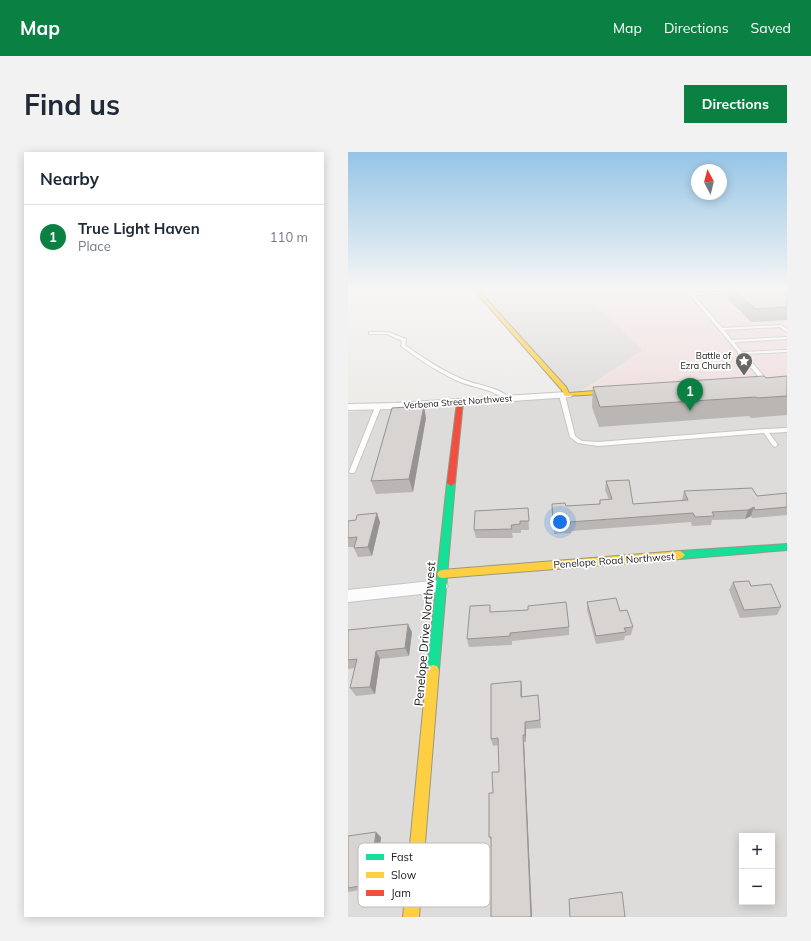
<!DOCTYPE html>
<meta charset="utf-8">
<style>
body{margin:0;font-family:Mulish,sans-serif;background:#f2f2f3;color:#1f2937}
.controls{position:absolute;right:12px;bottom:12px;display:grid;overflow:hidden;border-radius:0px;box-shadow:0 2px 10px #0003}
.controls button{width:36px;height:36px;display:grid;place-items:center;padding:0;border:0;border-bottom:1px solid #e0e1e3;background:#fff;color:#1f2937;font:20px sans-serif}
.compass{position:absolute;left:343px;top:12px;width:36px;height:36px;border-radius:50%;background:#fff;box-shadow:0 2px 10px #0003;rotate:353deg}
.you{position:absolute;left:212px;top:370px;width:14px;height:14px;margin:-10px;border:3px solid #fff;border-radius:50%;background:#1a73e8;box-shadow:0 0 0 6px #1a73e833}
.badge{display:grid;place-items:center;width:26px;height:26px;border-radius:50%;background:#0b8043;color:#fff;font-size:13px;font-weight:700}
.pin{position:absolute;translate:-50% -33px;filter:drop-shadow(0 1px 2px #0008)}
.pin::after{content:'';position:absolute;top:21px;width:14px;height:12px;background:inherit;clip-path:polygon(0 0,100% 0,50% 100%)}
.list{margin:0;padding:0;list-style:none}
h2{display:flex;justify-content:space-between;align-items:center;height:52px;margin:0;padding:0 16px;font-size:17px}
h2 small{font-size:13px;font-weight:400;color:#747a83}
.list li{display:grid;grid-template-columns:26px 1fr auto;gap:12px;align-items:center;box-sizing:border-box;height:64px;padding:0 16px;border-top:1px solid #e0e1e3}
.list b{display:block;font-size:15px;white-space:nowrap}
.list p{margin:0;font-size:13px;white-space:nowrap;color:#747a83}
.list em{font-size:13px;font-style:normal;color:#747a83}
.map{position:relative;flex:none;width:439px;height:765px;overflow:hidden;border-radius:0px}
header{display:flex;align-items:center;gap:24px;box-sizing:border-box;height:56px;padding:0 20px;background:#0b8043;color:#fff}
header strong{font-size:19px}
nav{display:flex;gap:22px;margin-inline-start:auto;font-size:14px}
.intro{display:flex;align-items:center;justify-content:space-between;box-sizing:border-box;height:96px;padding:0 24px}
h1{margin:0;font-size:28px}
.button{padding:10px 18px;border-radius:0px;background:#0b8043;color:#fff;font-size:14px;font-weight:700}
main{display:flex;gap:24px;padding:0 24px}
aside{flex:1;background:#fff;border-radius:0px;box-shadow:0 2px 10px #0003}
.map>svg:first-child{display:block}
.residential{fill:#dddcda;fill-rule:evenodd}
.commercial{fill:#f0dfdf}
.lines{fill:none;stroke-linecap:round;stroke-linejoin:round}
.lane-casing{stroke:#c7c6c5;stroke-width:2}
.street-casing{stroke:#c7c6c5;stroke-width:2}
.fast-casing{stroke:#99997f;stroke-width:2}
.slow-casing{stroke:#99997f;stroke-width:2}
.jam-casing{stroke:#99997f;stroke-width:2}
.lane{fill:#fcfcfc;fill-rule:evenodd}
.street{fill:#fcfcfc;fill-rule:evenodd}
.fast{fill:#16e098;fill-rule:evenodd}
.slow{fill:#ffcf43;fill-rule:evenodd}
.jam{fill:#f24e42;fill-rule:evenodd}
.wall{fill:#b9b6b4}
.shaded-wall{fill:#969492}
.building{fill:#d7d4d1;stroke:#969492}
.labels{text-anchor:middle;stroke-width:3.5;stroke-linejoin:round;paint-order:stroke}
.far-poi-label{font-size:9px;fill:#202020;stroke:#fff;text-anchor:end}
.far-street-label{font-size:9px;fill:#202020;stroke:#fff}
.street-label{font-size:10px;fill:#202020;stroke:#fff}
.near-street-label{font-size:12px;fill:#202020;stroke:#fff}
.key{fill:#fff;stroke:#bcbcbc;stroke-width:1}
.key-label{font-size:11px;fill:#202020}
</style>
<header>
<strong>Map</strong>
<nav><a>Map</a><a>Directions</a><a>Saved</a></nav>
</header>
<div class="intro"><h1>Find us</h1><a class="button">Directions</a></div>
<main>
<aside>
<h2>Nearby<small></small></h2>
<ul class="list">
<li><span class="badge">1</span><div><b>True Light Haven</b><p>Place</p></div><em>110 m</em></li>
</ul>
</aside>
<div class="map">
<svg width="439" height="765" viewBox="0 0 439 765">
<rect width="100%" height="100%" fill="#eeece9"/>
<!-- residential -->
<path class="residential" d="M129,138H232L295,198L227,243L439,230V765H0V260L226,244L151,159ZM394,684H424V750H394Z"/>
<!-- commercial -->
<path class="commercial" d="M232,138H439V230L227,244L295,198Z"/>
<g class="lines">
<!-- lane casing -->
<g class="lane-casing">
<path id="lane" d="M338,138H342L344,141L387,139L386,141L346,143L374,176L433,173L439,177V180L432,175L376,178L384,188L439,185V187L386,190L394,200L439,198V200L397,202L419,228V230H415L392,202H390V200Z
M21,180H40L58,187L57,193C75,206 93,218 114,227C130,234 150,234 163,247L158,248C144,237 128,236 112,230C91,221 72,208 53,194L54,189L39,182H21Z
M214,241L217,243L227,284L234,289L250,290L417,277L439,276V280L421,281L430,293L427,295L425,294L416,281L250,294L230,291L222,285L211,243Z
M30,253L33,255L7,320L6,321H2L1,320L27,255Z"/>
</g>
<!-- street casing -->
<g class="street-casing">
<path id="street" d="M219,240L224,243L223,245L48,257L0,258V252L48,251Z
M92,428L97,430L100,434L97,438L92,440L0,450V438Z"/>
</g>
<!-- fast casing -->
<g class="fast-casing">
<path id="fast" d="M103,328L107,331L91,518L89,522L85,523L81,522L79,518L99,331Z
M439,392V398L332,407L329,405L327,403L329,401L332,399Z"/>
</g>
<!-- slow casing -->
<g class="slow-casing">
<path id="slow" d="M126,138H130L218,235L221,241L272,237L275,239L272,241L217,244L213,237Z
M332,399L335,401L337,403L335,405L332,407L94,426L91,425L89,422L91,419L94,418Z
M85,513L89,514L91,518L71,765H55L79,518L81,514Z"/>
</g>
<!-- jam casing -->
<g class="jam-casing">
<path id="jam" d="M112,248L115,250L107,331L103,334L99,331L109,250Z"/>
</g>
<!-- lane -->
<use href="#lane" class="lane"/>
<!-- street -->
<use href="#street" class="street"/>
<!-- fast -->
<use href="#fast" class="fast"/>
<!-- slow -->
<use href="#slow" class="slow"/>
<!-- jam -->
<use href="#jam" class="jam"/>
</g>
<!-- wall -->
<path class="wall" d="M382,138H439V168L403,170L380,147Z
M439,224V263L403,266L401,264L251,275L244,255L245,235Z
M78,266L65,340L28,342L23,329Z
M258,329L285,352L334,349V348L336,339L409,344L439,341V363L404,366L403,364L397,367L364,368L363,373L344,374L343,370L223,379V381L206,382L204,352L218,354L251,352L252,348H261L257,338Z
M180,356L181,378H173V381H164L165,386H128L126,378Z
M0,369L32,370L24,404L10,405L6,396V395H0Z
M385,430L403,434L433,455L429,463L392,466L381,438Z
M239,450L272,459L285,475L283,483L277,484L276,488L248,492L239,458Z
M144,460L221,475V483L164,489V493L121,495L119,487Z
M0,478L64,480L61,504L32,507L27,542L8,544L2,536L7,516L0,517Z
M173,529L174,545L190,543L193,576L178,577V590H176L184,765H143V688L141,685L145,641L151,620V593L145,594L143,587Z
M0,684L33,685L29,728L20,729L19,737L0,740Z"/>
<!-- shaded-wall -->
<path class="shaded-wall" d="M76,254L78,266L65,340L61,327Z
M406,355L403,364L397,367L400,358Z
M29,361L32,370L24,404L20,395Z
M60,472L64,480L61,504L57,496Z
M28,499L32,507L27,542L22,535Z
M173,529L174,537V553L173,545Z
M177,570L178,577V590L177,583Z
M175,583L176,590L184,765H183Z
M28,680L33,685L29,728L22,724Z
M13,726L20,729L19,737L12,734Z"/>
<!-- building -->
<path class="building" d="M386,138H439V155L407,157Z
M416,224L418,226L439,224V244L409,246L408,245L252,255L245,235Z
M76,254L61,327L23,329L44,256Z
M281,328L285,352L340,348L336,339L404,336L409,344L439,341V355L407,358L406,355L400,358L364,360L366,364L347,365L345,361L222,370L223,372L205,373L204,352L217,351L218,354L252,352V348L264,347L258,329Z
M180,356L181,369H172V372L163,373L164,377L126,378L127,359Z
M29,361L20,395L6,396L9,385L0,386V369L8,368L9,363Z
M401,429L403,434L423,432L433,455L396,458L385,430Z
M268,446L272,459L279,458L285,475L276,476L278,480L248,484L239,450Z
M218,450L221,475L162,481V484L119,487L122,454L142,453V460L180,458V454Z
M60,472L57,496L28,499L22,535L2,536L9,507L0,508V478Z
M173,529V545L190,543L192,568L177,570V583H175L183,765H143V685H141V641H145L144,620H151L150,586L143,587V532Z
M28,680L22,724L13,726L12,734L0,736V684Z
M274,740L277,765H222L221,747Z"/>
<!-- sky -->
<linearGradient id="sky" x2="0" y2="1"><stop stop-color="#95c5e6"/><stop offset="0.56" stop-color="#f7f6f5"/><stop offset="1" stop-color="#f7f6f5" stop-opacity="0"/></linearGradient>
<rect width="439" height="245" fill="url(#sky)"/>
<!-- icons -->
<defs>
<g id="sight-pin" transform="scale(0.9)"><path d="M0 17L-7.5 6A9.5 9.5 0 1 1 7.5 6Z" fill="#686766" stroke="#fff"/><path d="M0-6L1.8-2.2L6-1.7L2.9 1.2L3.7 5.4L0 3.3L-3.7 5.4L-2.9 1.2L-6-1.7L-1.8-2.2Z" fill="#fff"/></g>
</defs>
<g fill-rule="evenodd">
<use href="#sight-pin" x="396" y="209"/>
</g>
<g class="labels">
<!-- far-poi labels -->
<g class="far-poi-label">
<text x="383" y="207">Battle of<tspan x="383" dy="10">Ezra Church</tspan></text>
</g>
<!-- far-street labels -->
<g class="far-street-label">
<text transform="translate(110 250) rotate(-4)" y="3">Verbena Street Northwest</text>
</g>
<!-- street labels -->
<g class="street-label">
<text transform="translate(266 408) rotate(-4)" y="4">Penelope Road Northwest</text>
</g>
<!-- near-street labels -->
<g class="near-street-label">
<text transform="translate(77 482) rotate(-85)" y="4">Penelope Drive Northwest</text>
</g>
</g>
<!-- legend -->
<rect x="10" y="691" width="132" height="64" rx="6" class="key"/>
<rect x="18" y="702" width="18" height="6" fill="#16e098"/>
<rect x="18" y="720" width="18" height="6" fill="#ffcf43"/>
<rect x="18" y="738" width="18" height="6" fill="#f24e42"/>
<g class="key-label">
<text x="43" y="709">Fast</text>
<text x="43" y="727">Slow</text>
<text x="43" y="745">Jam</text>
</g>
</svg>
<div class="controls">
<button>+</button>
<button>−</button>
</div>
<svg class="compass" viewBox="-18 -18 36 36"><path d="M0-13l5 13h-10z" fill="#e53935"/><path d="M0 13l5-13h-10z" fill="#747a83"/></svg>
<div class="you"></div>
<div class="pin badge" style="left:342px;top:259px">1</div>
</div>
</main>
